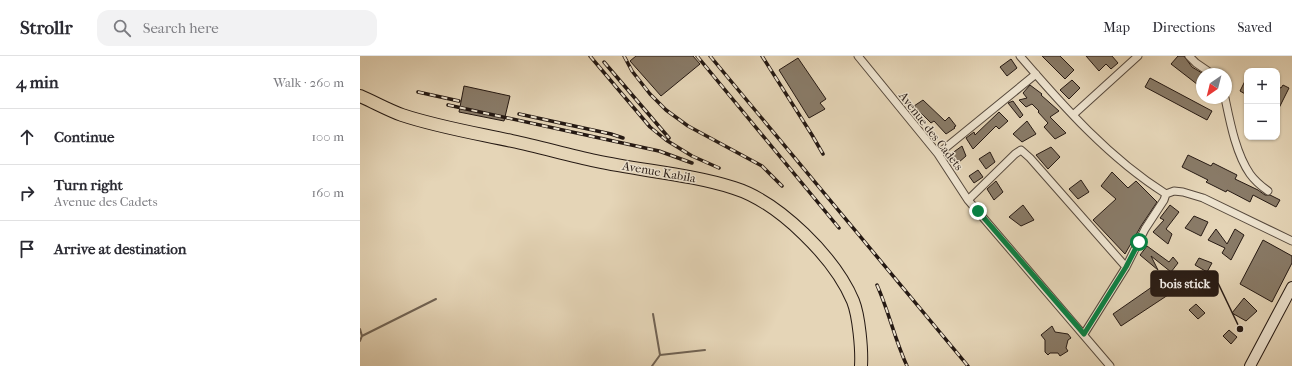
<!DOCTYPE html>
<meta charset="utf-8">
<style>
body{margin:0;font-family:"IM FELL French Canon",serif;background:#f2f2f3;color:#2b2b33}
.controls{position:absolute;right:12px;top:12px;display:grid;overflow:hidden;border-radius:8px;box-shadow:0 1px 3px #0004}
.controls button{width:36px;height:36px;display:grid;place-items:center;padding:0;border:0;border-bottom:1px solid #e1e1e2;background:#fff;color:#2b2b33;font:20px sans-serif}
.compass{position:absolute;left:836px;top:12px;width:36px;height:36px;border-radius:50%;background:#fff;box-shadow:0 1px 3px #0004;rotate:215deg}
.stop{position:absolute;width:12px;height:12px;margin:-9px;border:3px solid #0b8043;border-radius:50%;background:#fff}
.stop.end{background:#0b8043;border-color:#fff;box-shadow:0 1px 4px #0008}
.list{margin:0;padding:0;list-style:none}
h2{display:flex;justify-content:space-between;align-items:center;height:52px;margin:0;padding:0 16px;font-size:17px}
h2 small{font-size:13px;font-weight:400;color:#7c7c81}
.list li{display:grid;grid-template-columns:26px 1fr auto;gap:12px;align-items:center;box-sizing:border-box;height:56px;padding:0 16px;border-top:1px solid #e1e1e2}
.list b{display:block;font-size:15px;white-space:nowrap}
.list p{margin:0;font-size:13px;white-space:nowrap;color:#7c7c81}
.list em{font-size:13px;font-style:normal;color:#7c7c81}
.icon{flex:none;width:22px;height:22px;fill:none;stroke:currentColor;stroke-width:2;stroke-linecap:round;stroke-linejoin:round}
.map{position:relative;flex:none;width:932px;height:310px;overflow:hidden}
header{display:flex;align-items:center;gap:24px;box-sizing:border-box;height:56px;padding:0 20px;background:#fff;border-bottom:1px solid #e1e1e2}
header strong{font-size:19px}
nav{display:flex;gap:22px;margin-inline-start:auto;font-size:14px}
.search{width:280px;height:36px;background:#f2f2f3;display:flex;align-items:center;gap:10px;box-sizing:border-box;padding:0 14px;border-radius:12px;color:#7c7c81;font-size:15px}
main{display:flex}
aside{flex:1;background:#fff}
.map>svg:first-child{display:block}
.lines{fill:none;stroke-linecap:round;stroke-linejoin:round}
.stream{stroke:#716354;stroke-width:2}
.building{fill:#897b68;stroke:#251913}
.street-casing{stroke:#55483c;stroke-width:9}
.secondary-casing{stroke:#251913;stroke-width:12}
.highway-casing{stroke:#251913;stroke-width:14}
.street{stroke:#eee4d0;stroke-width:7}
.secondary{stroke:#eee4d0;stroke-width:10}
.highway{stroke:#e5d5b7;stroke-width:12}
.rail-casing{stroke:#251913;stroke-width:3.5}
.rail{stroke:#eee4d0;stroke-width:2;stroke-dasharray:6;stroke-linecap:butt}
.route{stroke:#0b8043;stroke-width:5}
.labels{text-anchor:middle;stroke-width:3;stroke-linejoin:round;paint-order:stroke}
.street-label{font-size:12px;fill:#251913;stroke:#eee4d0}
.leader{fill:none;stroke:#251913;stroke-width:1.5}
.callout-dot{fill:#251913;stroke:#eee4d0;stroke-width:1.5}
.callout{fill:#251913;stroke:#251913;stroke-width:1.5}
.callout-label{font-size:13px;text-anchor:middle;font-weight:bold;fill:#fff}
</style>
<header>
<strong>Strollr</strong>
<div class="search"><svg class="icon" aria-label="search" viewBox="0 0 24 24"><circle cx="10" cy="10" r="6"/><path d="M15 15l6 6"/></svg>Search here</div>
<nav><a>Map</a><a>Directions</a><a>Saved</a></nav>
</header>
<main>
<aside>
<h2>4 min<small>Walk · 260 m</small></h2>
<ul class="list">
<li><svg class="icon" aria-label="ahead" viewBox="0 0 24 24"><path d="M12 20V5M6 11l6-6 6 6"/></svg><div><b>Continue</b></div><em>100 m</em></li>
<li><svg class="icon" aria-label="right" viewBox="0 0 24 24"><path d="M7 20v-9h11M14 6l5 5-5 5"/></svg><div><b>Turn right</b><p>Avenue des Cadets</p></div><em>160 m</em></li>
<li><svg class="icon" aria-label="arrive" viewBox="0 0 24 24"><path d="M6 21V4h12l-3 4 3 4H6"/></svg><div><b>Arrive at destination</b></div></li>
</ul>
</aside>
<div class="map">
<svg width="932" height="310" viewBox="0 0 932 310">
<rect width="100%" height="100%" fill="#e5d5b7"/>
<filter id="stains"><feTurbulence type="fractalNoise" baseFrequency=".005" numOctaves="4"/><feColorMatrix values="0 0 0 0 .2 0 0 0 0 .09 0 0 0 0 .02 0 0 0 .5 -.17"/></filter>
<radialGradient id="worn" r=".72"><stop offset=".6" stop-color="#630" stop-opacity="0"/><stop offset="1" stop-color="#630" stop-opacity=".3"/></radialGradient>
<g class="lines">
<!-- stream -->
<path class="stream" d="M293,258L300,299
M0,273L2,280L0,285
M2,280L76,243
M292,310L300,299L345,294"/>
</g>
<!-- building -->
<path class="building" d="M276,0H333L340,8L301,40L270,5Z
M682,0H700L714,14L705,23Z
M726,0H752L758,7L751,13L746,8L739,15Z
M818,0H824L832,11L842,17V32L811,8Z
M438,2L466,43L460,47L465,53L449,62L419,14Z
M651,3L657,12L647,20L640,11Z
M887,21V39L880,35Z
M790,22L852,55L847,64L785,31Z
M712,24L720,32L709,43L700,34Z
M670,29L682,38L681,39L699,55L690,61L706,77L695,83L684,71L688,67L678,56L679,55L672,48L666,51L659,44L667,42L663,37Z
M923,29L929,32L917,56V30L921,32Z
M104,30L150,40L144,65L99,56Z
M563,44L585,65L589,61L596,70L594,71L595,72L586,78L574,65L571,67L554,50Z
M653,45L663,59L660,62L648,47Z
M639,56L648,65L639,73L636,70L613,93L606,82L614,76L615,79Z
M667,65L676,78L662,86L653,78Z
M602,90L606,100L598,107L591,98Z
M691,91L700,101L688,113L676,99Z
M630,96L635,106L626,113L619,103Z
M828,99L851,110L853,107L877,119L875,123L898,134L905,139H910L920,144L916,151L893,139L890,146L867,134L866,136L846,126L848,124L822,111Z
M618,114L623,121L614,127L609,120Z
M752,116L768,132L776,125L797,146L781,170L765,198L733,164L756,143L741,130Z
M721,124L729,136L718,143L709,133Z
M636,125L643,136L634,144L627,133Z
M663,149L674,164L661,170L649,161Z
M810,149L819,156L806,173L812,178L808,188L793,176L804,164L800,162Z
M834,160L848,166L841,180L825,172Z
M856,173L867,188L875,173L884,179L871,204L862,197L865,192L848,184Z
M903,184L932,200V207L912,246L880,228Z
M787,190L809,206L813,201L818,207L811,216L791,200L798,214L780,199Z
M839,202L852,207L847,216L835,209Z
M802,224L808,239L761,270L753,258Z
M884,242L897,255L886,265L872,257Z
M836,248L845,257L838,263L829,254Z
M692,270L695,276L708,278L711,282L708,284L706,292L708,295L700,300L698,297H690L688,299L685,296V284L681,279Z
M869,274L877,281L871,288L863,280Z"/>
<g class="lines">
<!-- street casing -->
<g class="street-casing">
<path id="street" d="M498,0L578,98L608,144L750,310
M660,0C704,51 749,102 806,138
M829,0L836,7L852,18
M865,42C870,66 876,98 890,118C895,125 901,130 908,135
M713,59L778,0
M578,98L676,18
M806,138L814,135L823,136L843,142L932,185
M608,144L655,98L661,94L670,102L766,211
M724,278L766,211L785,173L804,144L806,138"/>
</g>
<!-- secondary casing -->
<g class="secondary-casing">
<path id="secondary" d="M890,310L932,231"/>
</g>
<!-- highway casing -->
<g class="highway-casing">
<path id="highway" d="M0,40C14,46 28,54 42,59C78,71 115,77 152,85C180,91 208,99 236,105C282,115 330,118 374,132C419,146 475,202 493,245C499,260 502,294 501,310"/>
</g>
<!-- street -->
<use href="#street" class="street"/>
<!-- secondary -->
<use href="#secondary" class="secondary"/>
<!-- highway -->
<use href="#highway" class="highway"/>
<!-- rail casing -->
<g class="rail-casing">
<path id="rail" d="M230,0L290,71L306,84L332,100L359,112
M264,0L272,15L290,38L306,54L328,70L402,110L422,130
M337,0L479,172
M350,0L608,310
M402,0L452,79L463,98
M244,6L309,82
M58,36L99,45
M88,49L299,95L332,107
M159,58L251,78L263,82
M517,229C529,256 535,284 547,310"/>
</g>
<!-- rail -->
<use href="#rail" class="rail"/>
</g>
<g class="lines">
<!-- route -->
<path class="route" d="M618,155L724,278L766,211L779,186"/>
</g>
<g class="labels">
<!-- street labels -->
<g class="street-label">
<text transform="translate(571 75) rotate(52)" y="4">Avenue des Cadets</text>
<text transform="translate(299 116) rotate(10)" y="4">Avenue Kabila</text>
</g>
</g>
<!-- callouts -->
<path class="leader" d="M880 273L858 227"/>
<circle class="callout-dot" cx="880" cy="273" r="4"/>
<rect class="callout" x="791" y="215" width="67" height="25" rx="4"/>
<g class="callout-label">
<text x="825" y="232">bois stick</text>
</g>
<rect width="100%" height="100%" filter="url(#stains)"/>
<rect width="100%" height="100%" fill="url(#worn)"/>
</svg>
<div class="controls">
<button>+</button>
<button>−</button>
</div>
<svg class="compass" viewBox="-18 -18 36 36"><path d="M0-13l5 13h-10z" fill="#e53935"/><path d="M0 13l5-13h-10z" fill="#7c7c81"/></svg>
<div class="stop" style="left:779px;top:186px"></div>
<div class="stop end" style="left:618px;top:155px"></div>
</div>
</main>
